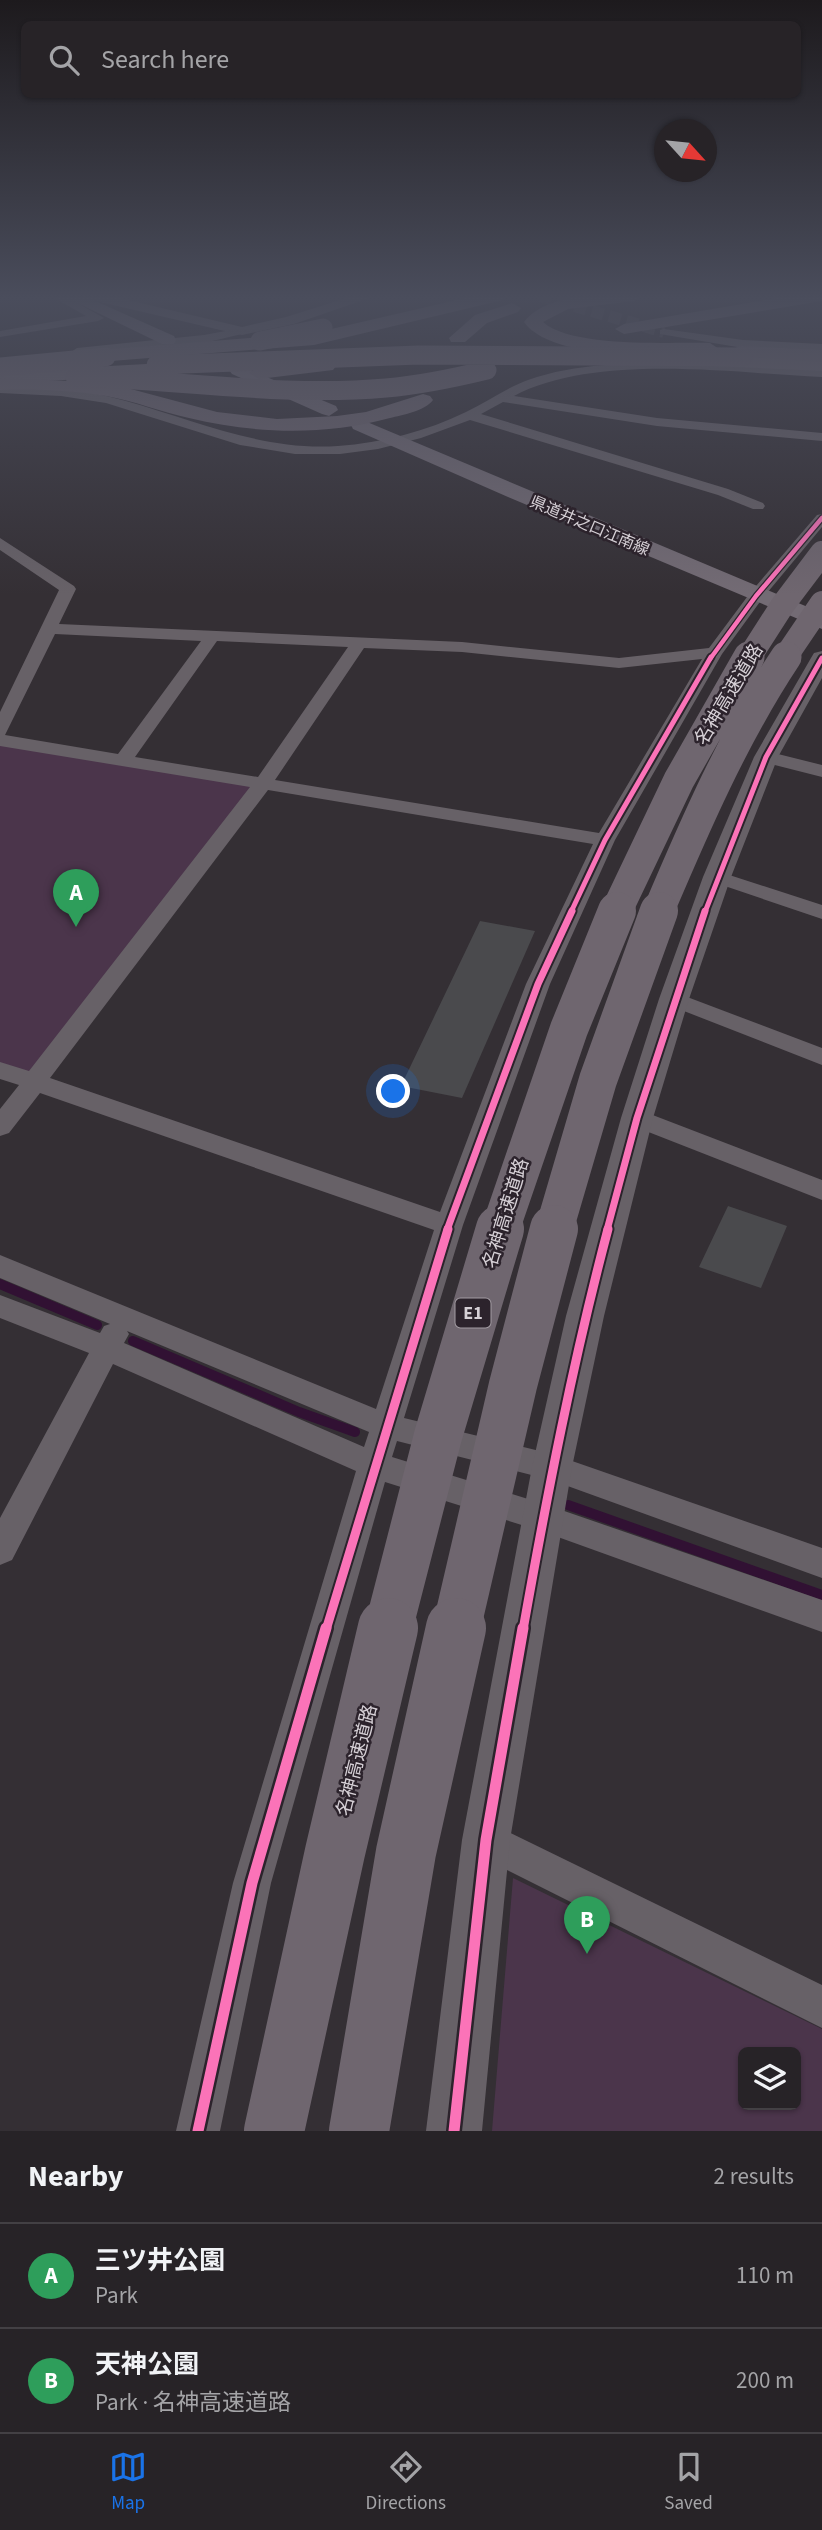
<!DOCTYPE html>
<meta charset="utf-8">
<style>
body{margin:0;font-family:"Source Sans 3","Noto Sans JP",sans-serif;background:#2f2b2f;color:#f1f3f6}
.controls{position:absolute;right:21px;bottom:21px;display:grid;overflow:hidden;border-radius:10px;box-shadow:0 2px 5px #0004}
.controls button{width:63px;height:63px;display:grid;place-items:center;padding:0;border:0;border-bottom:2px solid #434044;background:#272327;color:#f1f3f6;font:35px sans-serif}
.compass{position:absolute;left:654px;top:119px;width:63px;height:63px;border-radius:50%;background:#272327;box-shadow:0 2px 5px #0004;rotate:117deg}
.you{position:absolute;left:394px;top:1092px;width:24px;height:24px;margin:-18px;border:5px solid #fff;border-radius:50%;background:#1a73e8;box-shadow:0 0 0 10px #1a73e833}
.badge{display:grid;place-items:center;width:46px;height:46px;border-radius:50%;background:#1a73e8;color:#fff;font-size:23px;font-weight:700}
.pin{position:absolute;translate:-50% -58px;filter:drop-shadow(0 2px 4px #0008)}
.pin::after{content:'';position:absolute;top:37px;width:24px;height:21px;background:inherit;clip-path:polygon(0 0,100% 0,50% 100%)}
.list{margin:0;padding:0;list-style:none}
h2{display:flex;justify-content:space-between;align-items:center;height:91px;margin:0;padding:0 28px;font-size:30px}
h2 small{font-size:23px;font-weight:400;color:#a4a4a7}
.list li{display:grid;grid-template-columns:46px 1fr auto;gap:21px;align-items:center;box-sizing:border-box;height:105px;padding:0 28px;border-top:2px solid #434044}
.list b{display:block;font-size:26px;white-space:nowrap}
.list p{margin:0;font-size:23px;white-space:nowrap;color:#a4a4a7}
.list em{font-size:23px;font-style:normal;color:#a4a4a7}
.icon{flex:none;width:38px;height:38px;fill:none;stroke:currentColor;stroke-width:2;stroke-linecap:round;stroke-linejoin:round}
.map{position:relative;flex:none;width:822px;height:2131px;overflow:hidden}
.search{position:absolute;background:#272327;box-shadow:0 2px 5px #0004;left:21px;right:21px;top:21px;height:77px;display:flex;align-items:center;gap:18px;box-sizing:border-box;padding:0 24px;border-radius:10px;color:#a4a4a7;font-size:26px}
.sheet{height:301px;background:#272327}
nav{display:flex;justify-content:space-around;align-items:center;box-sizing:border-box;height:98px;border-top:2px solid #434044;background:#272327;font-size:19px;color:#a4a4a7}
nav a{display:grid;justify-items:center;gap:4px}
nav .on{color:#1a73e8}
.map>svg:first-child{display:block}
.green{fill:#4b354b;fill-rule:evenodd}
.lines{fill:none;stroke-linecap:round;stroke-linejoin:round}
.stream{stroke:#311133;stroke-width:10}
.building{fill:#4a4a4d}
.minor-tunnel{stroke:#4c474c;stroke-width:12;stroke-dasharray:12 6;stroke-linecap:butt}
.minor{fill:#676167;fill-rule:evenodd}
.tertiary{fill:#676167;fill-rule:evenodd}
.secondary{fill:#736b74;fill-rule:evenodd}
.trunk{fill:#706870;fill-rule:evenodd}
.motorway{fill:#6f666f;fill-rule:evenodd}
.motorway-bridge-far5{stroke:#6f666f;stroke-width:19}
.motorway-bridge-far4{stroke:#6f666f;stroke-width:24}
.motorway-bridge-far3{stroke:#6f666f;stroke-width:31}
.motorway-bridge-far2{stroke:#6f666f;stroke-width:38}
.motorway-bridge-far1{stroke:#6f666f;stroke-width:48}
.motorway-bridge{stroke:#6f666f;stroke-width:60}
.cycleway-far4-casing{stroke:#2c232c;stroke-width:7}
.cycleway-far3-casing{stroke:#2c232c;stroke-width:9}
.cycleway-far2-casing{stroke:#2c232c;stroke-width:11}
.cycleway-far1-casing{stroke:#2c232c;stroke-width:13}
.cycleway-casing{stroke:#2c232c;stroke-width:16}
.cycleway-far4{stroke:#fb73b8;stroke-width:4.5}
.cycleway-far3{stroke:#fb73b8;stroke-width:5}
.cycleway-far2{stroke:#fb73b8;stroke-width:7}
.cycleway-far1{stroke:#fb73b8;stroke-width:9}
.cycleway{stroke:#fb73b8;stroke-width:11}
.labels{text-anchor:middle;stroke-width:5;stroke-linejoin:round;paint-order:stroke}
.far-street-label{font-size:16px;fill:#d6d0d6;stroke:#2c232c}
.shield{fill:#2c232c;stroke:#a39ca3;stroke-width:2}
.shield-label{font-size:18px;font-weight:bold;fill:#d6d0d6}
.street-label{font-size:19px;fill:#d6d0d6;stroke:#2c232c}
</style>
<div class="map">
<svg width="822" height="2131" viewBox="0 0 822 2131">
<rect width="100%" height="100%" fill="#342f34"/>
<!-- green -->
<path class="green" d="M0,740L263,783L33,1083L0,1070Z
M513,1878L822,2029V2131H492ZM743,2052H796V2105H743Z"/>
<g class="lines">
<!-- stream -->
<path class="stream" d="M0,1284L97,1325
M133,1341L299,1412L355,1432
M568,1505L822,1595"/>
</g>
<!-- building -->
<path class="building" d="M480,921L535,931L462,1098L401,1086Z
M728,1206L787,1226L761,1288L699,1267Z"/>
<g class="lines">
<!-- minor-tunnel -->
<path class="minor-tunnel" d="M540,296L664,332"/>
<!-- minor -->
<path class="minor" d="M51,296H65L104,318L98,321L0,337V331L86,316Z
M242,328L246,329V333L204,343L77,356L71,352L77,348L204,335Z
M664,329L743,340L822,344V352L743,348L660,334V330Z
M680,363L822,369V377C731,373 596,353 514,396L657,418L822,433V441L657,426L503,402L481,414L728,489L763,503L765,506L763,509H753L718,495L470,420L421,438L378,449L340,454H295L240,445L106,403L61,396L0,393V385C43,386 85,389 126,401C197,421 263,451 338,446C382,443 427,431 466,412C487,402 506,388 528,380C576,363 630,363 680,363Z
M822,514V527L762,599L722,654L615,840L550,984L463,1225L404,1418L552,1454L822,1548V1578L551,1480L397,1441L392,1457L544,1504L822,1600V1632L544,1532L385,1482L271,1883L220,2131H176L233,1883L356,1471L113,1364L12,1560L0,1565V1518L89,1353L0,1318V1295L100,1333L104,1326L110,1324L0,1278V1255L376,1409L434,1230L40,1093L9,1133L0,1136V1109L19,1085L0,1079V1062L29,1071L250,787L0,746V712L59,590L0,550V538L74,586L76,589L59,624L462,642L619,658L709,648L750,593L817,515ZM55,634L201,641L118,754L5,735ZM217,641L348,647L258,777L135,757ZM364,648L462,652L619,668L702,659L599,833L275,780ZM268,790L593,844L526,984L440,1212L50,1078ZM127,1331L369,1432L364,1447L124,1343L129,1334Z
M766,751L822,765V777L759,761L756,757Z
M717,871L822,905V919L710,881L706,877L710,873Z
M674,992L822,1048V1065L666,1004L662,999L666,994Z
M637,1109L822,1180V1200L628,1124L624,1118L628,1112Z
M486,1821L822,1985V2028L473,1853L467,1840L473,1827Z"/>
<!-- tertiary -->
<path class="tertiary" d="M85,296H111L242,327L286,317L353,296H375L294,324L242,335L87,299Z
M822,651V678L778,757L731,877L689,999L653,1118L604,1316L572,1467L510,1840L482,2131H426L462,1840L532,1467L566,1316L621,1118L659,999L703,877L754,757L811,658L814,653Z"/>
<!-- secondary -->
<path class="secondary" d="M63,296H84L174,336L176,340L174,344H162Z
M238,365L336,406L338,410L329,416L322,414L232,374L229,370Z
M360,419L822,613V629L508,497L353,429L351,425Z"/>
<!-- trunk -->
<path class="trunk" d="M698,355L822,359V371L691,365L688,361L691,357Z
M201,361L208,363L211,367L208,371L0,384V372Z"/>
<!-- motorway -->
<path class="motorway" d="M474,296H505L503,300L314,345L61,365L51,359L61,353L314,333Z
M583,296H642L634,301L568,309L543,322C572,348 670,342 710,343L719,349L710,355C664,353 553,362 524,322C538,304 561,300 583,296Z
M789,296H822V301L624,334L615,329L624,324Z
M512,303L521,308L518,312L487,323L465,342H451L449,338L475,315Z
M742,346L822,350V362L735,356L733,352L735,348Z
M326,360L336,366L333,370L259,379L249,373L259,367Z
M0,378L93,382L127,388L217,412L277,419L337,416L366,412L423,394L430,396L433,400C425,411 402,415 390,418C323,436 256,434 189,418C161,412 135,401 106,396C71,390 36,389 0,390Z"/>
<!-- motorway-bridge-far5 -->
<path class="motorway-bridge-far5" d="M260,341L323,328
M156,365L419,355L743,357
M0,367L106,357
M75,377C178,380 283,397 386,388C421,385 454,378 487,370"/>
<!-- motorway-bridge-far4 -->
<path class="motorway-bridge-far4" d="M748,659L782,606L822,553
M784,659L822,603"/>
<!-- motorway-bridge-far3 -->
<path class="motorway-bridge-far3" d="M616,912L679,780L749,657
M658,912C695,825 733,737 786,657"/>
<!-- motorway-bridge-far2 -->
<path class="motorway-bridge-far2" d="M500,1230L569,1029L617,911
M554,1230L598,1080L659,911"/>
<!-- motorway-bridge-far1 -->
<path class="motorway-bridge-far1" d="M388,1630L438,1436L500,1229
M456,1630L513,1385L554,1229"/>
<!-- motorway-bridge -->
<path class="motorway-bridge" d="M274,2131L335,1852L388,1628
M359,2131L406,1852L456,1628"/>
<!-- cycleway-far4 casing -->
<g class="cycleway-far4-casing">
<path id="cycleway-far4" d="M710,659L756,596L822,518"/>
</g>
<!-- cycleway-far3 casing -->
<g class="cycleway-far3-casing">
<path id="cycleway-far3" d="M571,912L605,840L711,657
M705,912L766,757L822,658"/>
</g>
<!-- cycleway-far2 casing -->
<g class="cycleway-far2-casing">
<path id="cycleway-far2" d="M447,1230L538,984L572,911
M607,1230L637,1118L705,911"/>
</g>
<!-- cycleway-far1 casing -->
<g class="cycleway-far1-casing">
<path id="cycleway-far1" d="M326,1630L448,1229
M523,1630C547,1495 573,1361 608,1229"/>
</g>
<!-- cycleway casing -->
<g class="cycleway-casing">
<path id="cycleway" d="M198,2131L252,1883L326,1628
M454,2131L486,1840L523,1628"/>
</g>
<!-- cycleway-far4 -->
<use href="#cycleway-far4" class="cycleway-far4"/>
<!-- cycleway-far3 -->
<use href="#cycleway-far3" class="cycleway-far3"/>
<!-- cycleway-far2 -->
<use href="#cycleway-far2" class="cycleway-far2"/>
<!-- cycleway-far1 -->
<use href="#cycleway-far1" class="cycleway-far1"/>
<!-- cycleway -->
<use href="#cycleway" class="cycleway"/>
</g>
<!-- sky -->
<linearGradient id="sky" x2="0" y2="1"><stop stop-color="#1d1a1d"/><stop offset="0.5" stop-color="#4a4d5c"/><stop offset="1" stop-color="#4a4d5c" stop-opacity="0"/></linearGradient>
<rect width="822" height="595" fill="url(#sky)"/>
<g class="labels">
<!-- far-street labels -->
<g class="far-street-label">
<text transform="translate(590 525) rotate(23)" y="6">県道井之口江南線</text>
</g>
<!-- shield labels -->
<rect class="shield" x="455.5" y="1298.5" width="35" height="29" rx="5"/>
<g class="shield-label">
<text x="473" y="1319">E1</text>
</g>
<!-- street labels -->
<g class="street-label">
<text transform="translate(728 694) rotate(-59)" y="7">名神高速道路</text>
<text transform="translate(505 1213) rotate(-73)" y="7">名神高速道路</text>
<text transform="translate(356 1760) rotate(-76)" y="7">名神高速道路</text>
</g>
</g>
</svg>
<div class="controls">
<button><svg class="icon" aria-label="layers" viewBox="0 0 24 24"><path d="M12 4l9 5-9 5-9-5zM3 14l9 5 9-5"/></svg></button>
</div>
<svg class="compass" viewBox="-18 -18 36 36"><path d="M0-13l5 13h-10z" fill="#e53935"/><path d="M0 13l5-13h-10z" fill="#a4a4a7"/></svg>
<div class="you"></div>
<div class="pin badge" style="left:76px;top:927px;background:#2e9e5b">A</div>
<div class="pin badge" style="left:587px;top:1954px;background:#2e9e5b">B</div>
<div class="search"><svg class="icon" aria-label="search" viewBox="0 0 24 24"><circle cx="10" cy="10" r="6"/><path d="M15 15l6 6"/></svg>Search here</div>
</div>
<section class="sheet">
<h2>Nearby<small>2 results</small></h2>
<ul class="list">
<li><span class="badge" style="background:#2e9e5b">A</span><div><b>三ツ井公園</b><p>Park</p></div><em>110 m</em></li>
<li><span class="badge" style="background:#2e9e5b">B</span><div><b>天神公園</b><p>Park · 名神高速道路</p></div><em>200 m</em></li>
</ul>
</section>
<nav>
<a class="on"><svg class="icon" aria-label="map" viewBox="0 0 24 24"><path d="M3 6l6-2 6 2 6-2v14l-6 2-6-2-6 2zM9 4v14M15 6v14"/></svg>Map</a>
<a><svg class="icon" aria-label="directions" viewBox="0 0 24 24"><path d="M12 3l9 9-9 9-9-9zM9 14v-3h6M13 9l2 2-2 2"/></svg>Directions</a>
<a><svg class="icon" aria-label="saved" viewBox="0 0 24 24"><path d="M7 4h10v16l-5-4-5 4z"/></svg>Saved</a>
</nav>
